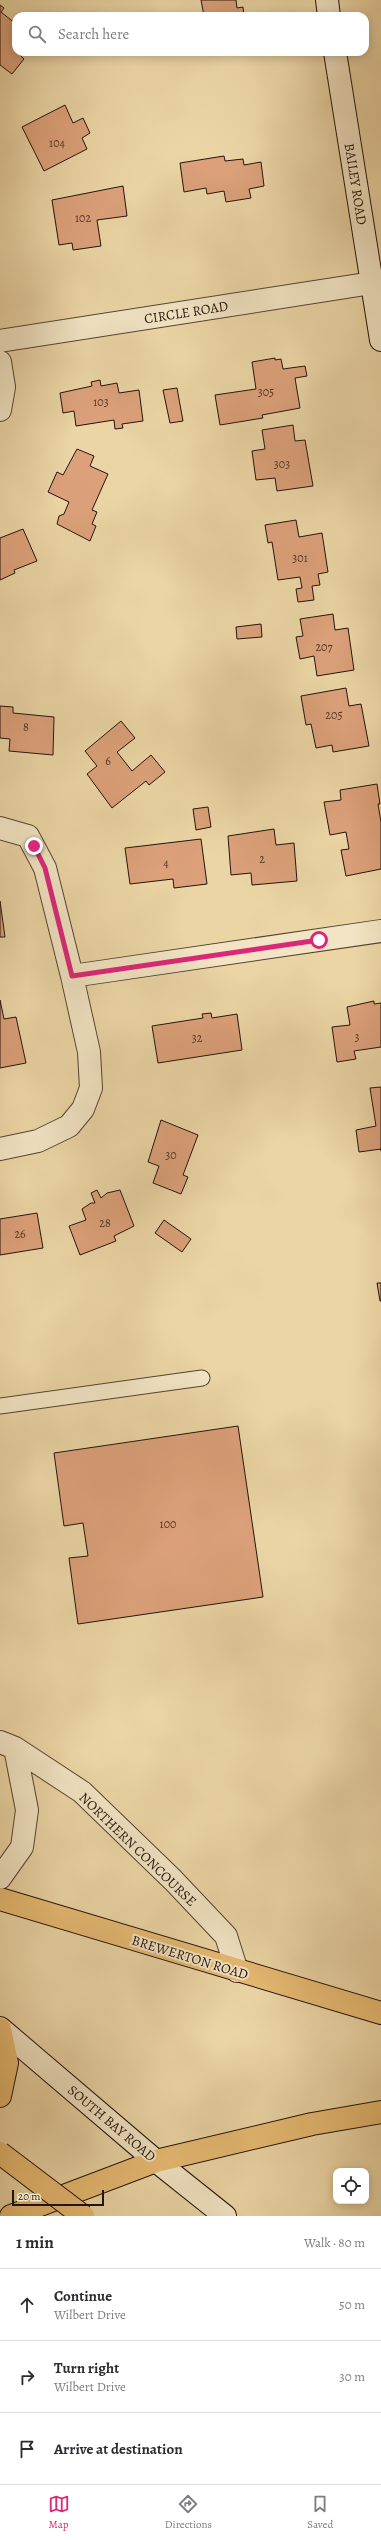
<!DOCTYPE html>
<meta charset="utf-8">
<style>
body{margin:0;font-family:Alegreya,serif;background:#f7f7f7;color:#2b2b33}
.controls{position:absolute;right:12px;bottom:12px;display:grid;overflow:hidden;border-radius:8px;box-shadow:0 2px 10px #0003}
.controls button{width:36px;height:36px;display:grid;place-items:center;padding:0;border:0;border-bottom:1px solid #e1e1e2;background:#fff;color:#2b2b33;font:20px sans-serif}
.scale{position:absolute;left:12px;bottom:10px;width:92px;box-sizing:border-box;padding-left:4px;border:2px solid #23140c;border-top:0;font-size:11px;line-height:14px;white-space:nowrap;color:#23140c;-webkit-text-stroke:3px #f2e4c4;paint-order:stroke}
.stop{position:absolute;width:12px;height:12px;margin:-9px;border:3px solid #db2777;border-radius:50%;background:#fff}
.stop.end{background:#db2777;border-color:#fff;box-shadow:0 1px 4px #0008}
.list{margin:0;padding:0;list-style:none}
h2{display:flex;justify-content:space-between;align-items:center;height:52px;margin:0;padding:0 16px;font-size:17px}
h2 small{font-size:13px;font-weight:400;color:#7c7c81}
.list li{display:grid;grid-template-columns:26px 1fr auto;gap:12px;align-items:center;box-sizing:border-box;height:72px;padding:0 16px;border-top:1px solid #e1e1e2}
.list b{display:block;font-size:15px;white-space:nowrap}
.list p{margin:0;font-size:13px;white-space:nowrap;color:#7c7c81}
.list em{font-size:13px;font-style:normal;color:#7c7c81}
.icon{flex:none;width:22px;height:22px;fill:none;stroke:currentColor;stroke-width:2;stroke-linecap:round;stroke-linejoin:round}
.map{position:relative;flex:none;width:381px;height:2216px;overflow:hidden}
.search{position:absolute;background:#fff;box-shadow:0 2px 10px #0003;left:12px;right:12px;top:12px;height:44px;display:flex;align-items:center;gap:10px;box-sizing:border-box;padding:0 14px;border-radius:12px;color:#7c7c81;font-size:15px}
.sheet{height:268px;background:#fff}
nav{display:flex;justify-content:space-around;align-items:center;box-sizing:border-box;height:56px;border-top:1px solid #e1e1e2;background:#fff;font-size:11px;color:#7c7c81}
nav a{display:grid;justify-items:center;gap:2px}
nav .on{color:#db2777}
.map>svg:first-child{display:block}
.building{fill:#dca17a;stroke:#23140c}
.lines{fill:none;stroke-linecap:round;stroke-linejoin:round}
.lane-casing{stroke:#554432;stroke-width:17}
.street-casing{stroke:#554432;stroke-width:24}
.secondary-casing{stroke:#23140c;stroke-width:24}
.primary-casing{stroke:#23140c;stroke-width:24}
.lane{stroke:#f2e4c4;stroke-width:15}
.street{stroke:#f2e4c4;stroke-width:22}
.secondary{stroke:#f2e4c4;stroke-width:22}
.primary{stroke:#e6ba72;stroke-width:22}
.highway-bridge-casing{stroke:#23140c;stroke-width:24;stroke-linecap:butt}
.highway-bridge{stroke:#e6ba72;stroke-width:22}
.route{stroke:#db2777;stroke-width:5}
.labels{text-anchor:middle;stroke-width:4;stroke-linejoin:round;paint-order:stroke}
.number-label{font-size:12px;fill:#513728}
.street-label{font-size:14px;fill:#23140c;stroke:#f2e4c4}
</style>
<div class="map">
<svg width="381" height="2216" viewBox="0 0 381 2216">
<rect width="100%" height="100%" fill="#ebd5a5"/>
<filter id="stains"><feTurbulence type="fractalNoise" baseFrequency=".005" numOctaves="4"/><feColorMatrix values="0 0 0 0 .2 0 0 0 0 .09 0 0 0 0 .02 0 0 0 .5 -.17"/></filter>
<radialGradient id="worn" r=".72"><stop offset=".6" stop-color="#630" stop-opacity="0"/><stop offset="1" stop-color="#630" stop-opacity=".3"/></radialGradient>
<!-- building -->
<path class="building" d="M201,0H236L237,8L243,7L244,16H204Z
M0,5L4,8L1,12L16,24V51L24,59L12,74L0,65Z
M65,105L73,123L83,118L90,133L82,138L87,149L44,171L22,127Z
M224,156L225,161L243,159L244,165L261,162L264,186L249,189L251,198L226,202L224,191L207,194L206,188L184,192L180,163Z
M123,186L127,216L97,220L101,246L73,250L72,243L59,245L52,200Z
M275,358V360L281,359L283,369L305,366L307,376L295,378L300,408L262,415L263,418L220,425L215,395L256,389L252,362Z
M100,380L101,386L117,383L119,393L139,390L143,421L122,424L123,428L115,429L114,420L76,426L74,411L63,413L60,393L92,386L91,382Z
M177,388L183,421L170,423L163,390Z
M293,425L295,441L305,440L313,486L277,491L275,478L256,480L252,451L265,449L262,430Z
M77,449L94,456L90,466L108,474L92,510L97,512L92,524L96,526L90,541L57,524L59,516L64,514L69,502L48,492L57,472L63,475Z
M296,520L299,537L322,533L328,572L318,574L320,585L312,586L314,600L298,602L296,589L302,588L300,577L278,580L272,542L268,543L265,525Z
M23,529L37,561L14,570L15,573L0,580V538Z
M333,614L335,630L348,628L354,670L317,676L314,656L300,659L296,637L303,636L300,619Z
M261,624L262,637L237,639L236,627Z
M346,688L349,706L361,704L369,746L333,752L332,745L316,748L311,724L306,725L301,696Z
M0,706L13,707V713L54,717L53,755L9,751L10,739L0,738Z
M121,721L135,738L117,752L132,771L151,755L165,772L149,785L146,781L112,808L87,774L97,766L85,751Z
M377,784L380,804H378L381,822V869L346,876L341,850L349,849L346,832L330,835L324,802L341,800L340,790Z
M208,807L211,827L196,830L193,809Z
M274,829L276,845L294,843L297,881L252,885L251,873L231,875L228,836Z
M201,839L207,884L174,888L173,879L130,884L125,848Z
M0,901L5,937H0Z
M0,1000L4,1019L16,1017L26,1063L0,1068Z
M374,1001V1004L381,1003V1047L354,1051L356,1059L337,1062L332,1027L350,1025L347,1007Z
M211,1013L212,1018L237,1014L242,1050L158,1063L152,1026L203,1018L202,1014Z
M381,1087V1151V1149L359,1152L356,1130L376,1126L370,1088Z
M161,1120L198,1135L183,1175L188,1177L181,1194L153,1183L159,1166L148,1162Z
M97,1190L101,1198L107,1193L120,1190L134,1226L114,1236L116,1241L80,1255L69,1226L86,1220L82,1209L91,1203H95L91,1193Z
M37,1213L43,1248L0,1255V1219Z
M164,1220L191,1239L182,1252L155,1233Z
M377,1283H381V1301H380Z
M238,1426L263,1597L78,1624L69,1558L88,1556L83,1523L64,1526L54,1453Z"/>
<g class="lines">
<!-- lane casing -->
<g class="lane-casing">
<path id="lane" d="M0,1406L202,1378"/>
</g>
<!-- street casing -->
<g class="street-casing">
<path id="street" d="M0,341L372,283
M0,362L4,387L0,410
M0,828L28,836L45,868L72,976L89,1052L91,1088L83,1109L69,1126L38,1141L0,1149
M72,976L381,931
M0,1742L15,1748L82,1792L173,1880L226,1936L237,1971
M0,1878L22,1847L27,1810L15,1748"/>
</g>
<!-- secondary casing -->
<g class="secondary-casing">
<path id="secondary" d="M327,0L329,16
M335,52L381,340
M0,2028L156,2161L225,2216"/>
</g>
<!-- primary casing -->
<g class="primary-casing">
<path id="primary" d="M0,1899L381,2013
M0,2029L7,2063L0,2096
M11,2216L156,2161L312,2124L381,2112"/>
</g>
<!-- lane -->
<use href="#lane" class="lane"/>
<!-- street -->
<use href="#street" class="street"/>
<!-- secondary -->
<use href="#secondary" class="secondary"/>
<!-- primary -->
<use href="#primary" class="primary"/>
<!-- highway-bridge casing -->
<g class="highway-bridge-casing">
<path id="highway-bridge" d="M0,2153L83,2216"/>
</g>
<!-- highway-bridge -->
<use href="#highway-bridge" class="highway-bridge"/>
</g>
<g class="lines">
<!-- route -->
<path class="route" d="M34,846L45,868L72,976L319,940"/>
</g>
<g class="labels">
<!-- number labels -->
<g class="number-label">
<text x="57" y="147">104</text>
<text x="83" y="222">102</text>
<text x="266" y="396">305</text>
<text x="101" y="406">103</text>
<text x="282" y="468">303</text>
<text x="300" y="562">301</text>
<text x="324" y="651">207</text>
<text x="334" y="719">205</text>
<text x="26" y="731">8</text>
<text x="108" y="765">6</text>
<text x="262" y="863">2</text>
<text x="166" y="867">4</text>
<text x="357" y="1041">3</text>
<text x="197" y="1042">32</text>
<text x="171" y="1159">30</text>
<text x="105" y="1227">28</text>
<text x="20" y="1238">26</text>
<text x="168" y="1528">100</text>
</g>
<!-- street labels -->
<g class="street-label">
<text transform="translate(356 184) rotate(81)" y="5">BAILEY ROAD</text>
<text transform="translate(186 312) rotate(-9)" y="5">CIRCLE ROAD</text>
<text transform="translate(138 1849) rotate(44)" y="5">NORTHERN CONCOURSE</text>
<text transform="translate(190 1957) rotate(17)" y="5">BREWERTON ROAD</text>
<text transform="translate(112 2123) rotate(40)" y="5">SOUTH BAY ROAD</text>
</g>
</g>
<rect width="100%" height="100%" filter="url(#stains)"/>
<rect width="100%" height="100%" fill="url(#worn)"/>
</svg>
<div class="controls">
<button><svg class="icon" aria-label="locate" viewBox="0 0 24 24"><circle cx="12" cy="12" r="6"/><path d="M12 2v4M12 18v4M2 12h4M18 12h4"/></svg></button>
</div>
<div class="scale">20 m</div>
<div class="stop" style="left:319px;top:940px"></div>
<div class="stop end" style="left:34px;top:846px"></div>
<div class="search"><svg class="icon" aria-label="search" viewBox="0 0 24 24"><circle cx="10" cy="10" r="6"/><path d="M15 15l6 6"/></svg>Search here</div>
</div>
<section class="sheet">
<h2>1 min<small>Walk · 80 m</small></h2>
<ul class="list">
<li><svg class="icon" aria-label="ahead" viewBox="0 0 24 24"><path d="M12 20V5M6 11l6-6 6 6"/></svg><div><b>Continue</b><p>Wilbert Drive</p></div><em>50 m</em></li>
<li><svg class="icon" aria-label="right" viewBox="0 0 24 24"><path d="M7 20v-9h11M14 6l5 5-5 5"/></svg><div><b>Turn right</b><p>Wilbert Drive</p></div><em>30 m</em></li>
<li><svg class="icon" aria-label="arrive" viewBox="0 0 24 24"><path d="M6 21V4h12l-3 4 3 4H6"/></svg><div><b>Arrive at destination</b></div></li>
</ul>
</section>
<nav>
<a class="on"><svg class="icon" aria-label="map" viewBox="0 0 24 24"><path d="M3 6l6-2 6 2 6-2v14l-6 2-6-2-6 2zM9 4v14M15 6v14"/></svg>Map</a>
<a><svg class="icon" aria-label="directions" viewBox="0 0 24 24"><path d="M12 3l9 9-9 9-9-9zM9 14v-3h6M13 9l2 2-2 2"/></svg>Directions</a>
<a><svg class="icon" aria-label="saved" viewBox="0 0 24 24"><path d="M7 4h10v16l-5-4-5 4z"/></svg>Saved</a>
</nav>
